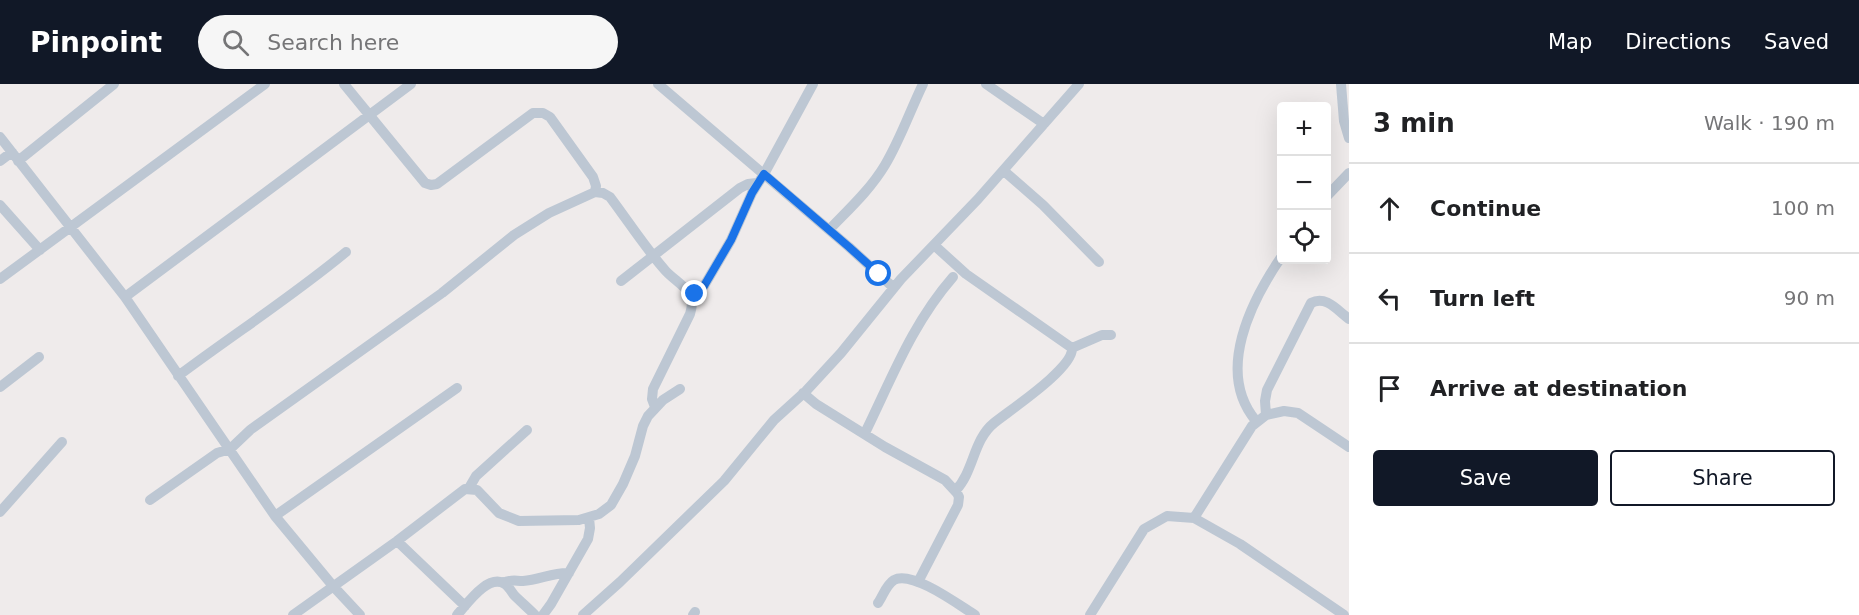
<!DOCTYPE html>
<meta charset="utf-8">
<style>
body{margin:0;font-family:"DejaVu Sans",sans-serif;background:#f6f6f6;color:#202124}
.controls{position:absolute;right:18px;top:18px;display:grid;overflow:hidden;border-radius:6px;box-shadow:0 6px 24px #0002}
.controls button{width:54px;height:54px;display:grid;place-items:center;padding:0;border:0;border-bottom:2px solid #e0e0e0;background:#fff;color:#202124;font:30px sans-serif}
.stop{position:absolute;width:18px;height:18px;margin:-14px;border:4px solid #1a73e8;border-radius:50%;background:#fff}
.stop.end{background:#1a73e8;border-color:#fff;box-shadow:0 2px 6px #0008}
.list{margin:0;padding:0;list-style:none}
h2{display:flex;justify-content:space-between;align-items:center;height:78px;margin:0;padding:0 24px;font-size:26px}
h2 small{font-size:20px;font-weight:400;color:#757577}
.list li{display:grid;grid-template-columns:39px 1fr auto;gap:18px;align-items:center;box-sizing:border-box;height:90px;padding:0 24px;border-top:2px solid #e0e0e0}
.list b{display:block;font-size:22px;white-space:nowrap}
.list em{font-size:20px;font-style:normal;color:#757577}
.actions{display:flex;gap:12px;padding:18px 24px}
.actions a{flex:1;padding:14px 0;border:2px solid #111827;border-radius:6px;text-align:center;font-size:21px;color:#111827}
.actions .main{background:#111827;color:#fff}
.icon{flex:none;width:33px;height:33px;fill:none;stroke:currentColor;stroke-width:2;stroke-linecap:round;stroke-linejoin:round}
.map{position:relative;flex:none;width:1349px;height:531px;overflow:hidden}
header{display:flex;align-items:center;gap:36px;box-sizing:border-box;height:84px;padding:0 30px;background:#111827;color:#fff}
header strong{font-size:28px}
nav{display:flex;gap:33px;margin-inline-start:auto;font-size:21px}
.search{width:420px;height:54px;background:#f6f6f6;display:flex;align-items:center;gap:15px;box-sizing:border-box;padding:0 21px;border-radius:33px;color:#757577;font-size:22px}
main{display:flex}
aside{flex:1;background:#fff}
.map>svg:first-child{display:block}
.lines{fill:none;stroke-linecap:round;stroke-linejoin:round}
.minor{stroke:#bdc7d3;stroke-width:10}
.route{stroke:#1a73e8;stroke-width:8}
</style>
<header>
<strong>Pinpoint</strong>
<div class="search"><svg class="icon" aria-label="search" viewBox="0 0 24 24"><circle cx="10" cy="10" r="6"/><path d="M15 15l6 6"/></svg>Search here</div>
<nav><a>Map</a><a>Directions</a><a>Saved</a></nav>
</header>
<main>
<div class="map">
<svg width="1349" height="531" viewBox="0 0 1349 531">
<rect width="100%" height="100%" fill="#efebeb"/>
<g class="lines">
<!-- minor -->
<path class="minor" d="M344,0L425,99L431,101L437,100L533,29H543L550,33L593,93L596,102L595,108
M658,0L849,163L894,204
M986,0L1044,40
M1341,0L1344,37L1349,54
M0,53L125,213L275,432L333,502L360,531
M0,77L12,68
M18,77L114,0
M1004,87L1043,121L1099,178
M1326,113L1349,89
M0,121L40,166
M829,146C849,125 870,106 885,81C900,56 910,27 923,0
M934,161L966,190L1072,264
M0,195L265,0
M621,197L740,104L748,100L757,99
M690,212L704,202L731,156L752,109L764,90L813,0
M125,213L411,0
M1072,264L1102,251H1111
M178,292C234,250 293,212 346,168
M0,303L39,273
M803,309L816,320L885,363L945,396L957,409L959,413L958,421L918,498
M1266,331L1265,317L1267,306L1311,219C1326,211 1337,226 1349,235
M1256,337C1215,288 1251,217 1282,172
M865,349C892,294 912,240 953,193
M469,404L476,392L527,346
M956,406C974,387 973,356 994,339C1010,326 1074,284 1072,264
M150,416L217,369L230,365L250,346L442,209L514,151L549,129L595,108L603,109L610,113C628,137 644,162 664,185C671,194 686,202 690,211C693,218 692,223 690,230L653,305L652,315L655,323
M0,428L62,358
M275,432L457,304
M1194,434L1252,342L1266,331L1284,327L1298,329L1349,363
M397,457L465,522
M503,499C511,495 515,497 523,497C539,496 554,488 569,489
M878,519C883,512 886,501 894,496C912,486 959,521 975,531
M293,531L397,457L465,405L477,406L499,429L519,437L579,436L599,430L611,421L623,400L635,372L643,342L648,332L663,316L680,305
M457,531C467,520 488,489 505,500C509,503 511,507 514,511C521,518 528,524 535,531
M543,531L551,520L588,455L590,444L589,434
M583,531L620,498L724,397L774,336L806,307L841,269L901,195L978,115L1079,0
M693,531L695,528
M1090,531L1144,445L1167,432L1194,434L1240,460L1344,531"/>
</g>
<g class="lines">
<!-- route -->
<path class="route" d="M695,210L704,202L731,156L752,109L764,90L849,163L879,190"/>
</g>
</svg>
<div class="controls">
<button>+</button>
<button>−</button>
<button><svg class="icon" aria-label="locate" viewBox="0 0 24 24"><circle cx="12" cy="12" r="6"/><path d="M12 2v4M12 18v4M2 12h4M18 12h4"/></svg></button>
</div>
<div class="stop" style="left:879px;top:190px"></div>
<div class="stop end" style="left:695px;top:210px"></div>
</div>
<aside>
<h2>3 min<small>Walk · 190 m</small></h2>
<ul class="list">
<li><svg class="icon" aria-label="ahead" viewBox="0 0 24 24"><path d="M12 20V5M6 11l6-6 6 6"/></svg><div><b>Continue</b></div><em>100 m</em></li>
<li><svg class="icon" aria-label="left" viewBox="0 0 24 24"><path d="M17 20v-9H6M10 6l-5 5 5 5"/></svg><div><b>Turn left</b></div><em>90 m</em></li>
<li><svg class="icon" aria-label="arrive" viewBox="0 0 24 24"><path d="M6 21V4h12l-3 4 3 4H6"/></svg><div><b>Arrive at destination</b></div></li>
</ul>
<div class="actions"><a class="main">Save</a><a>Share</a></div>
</aside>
</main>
